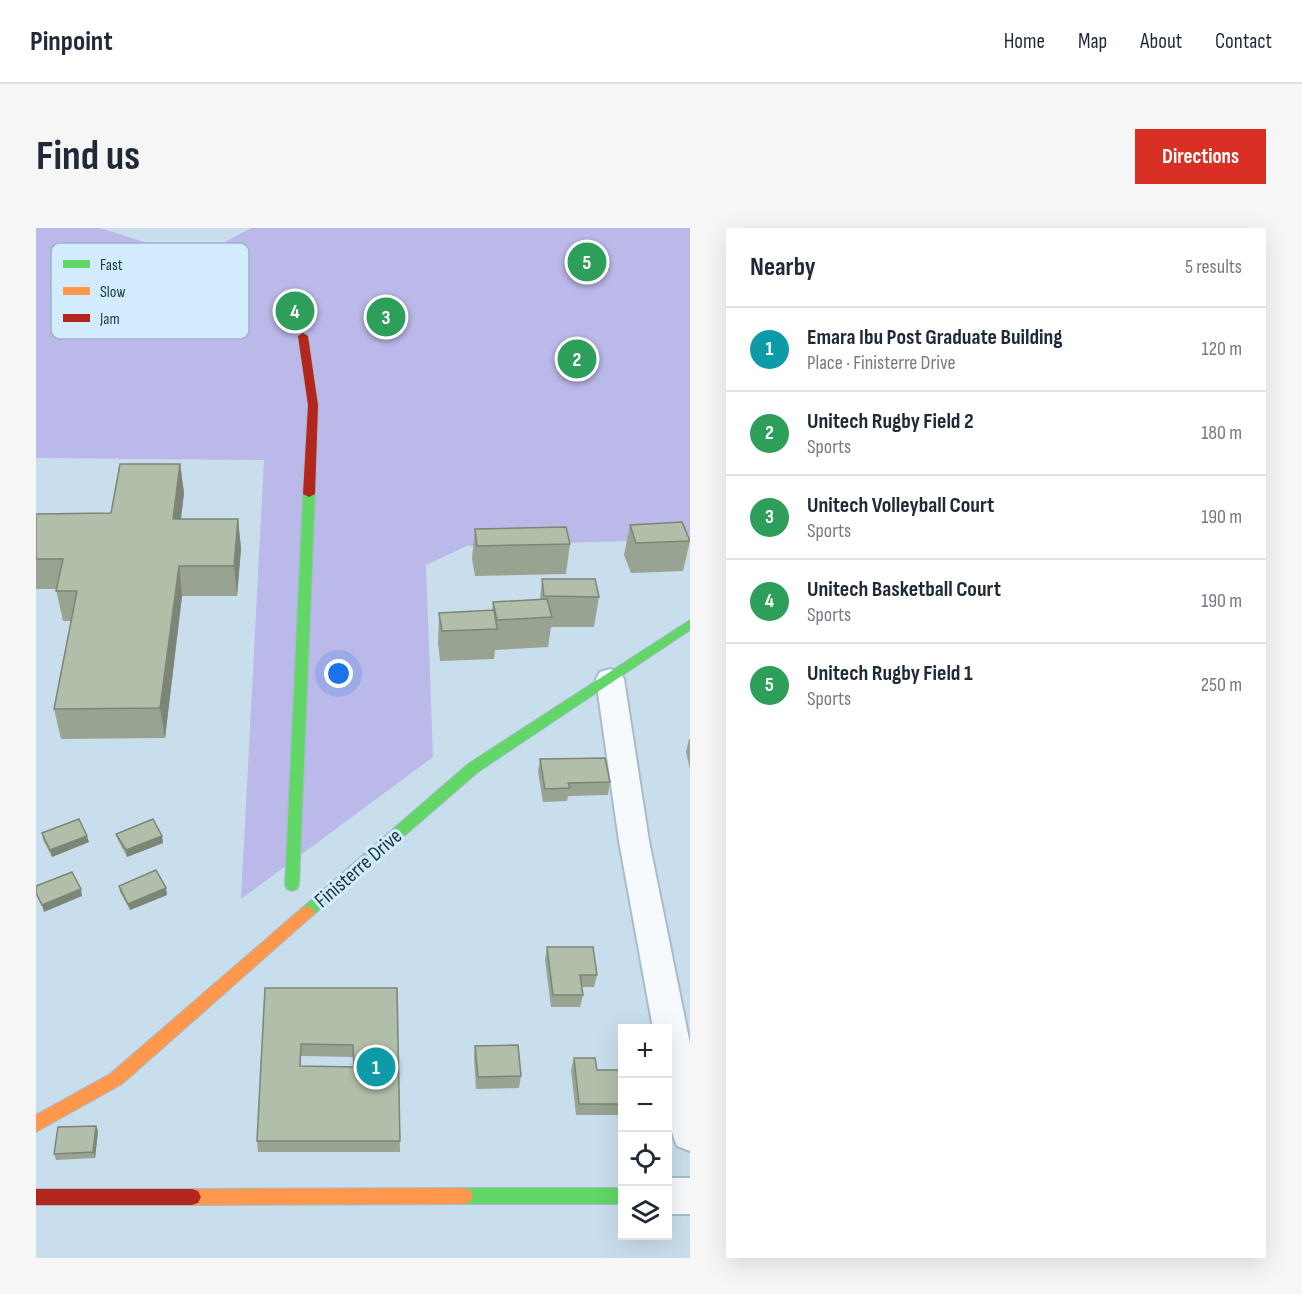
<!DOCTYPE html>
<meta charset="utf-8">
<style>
body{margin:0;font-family:"Sofia Sans Condensed",sans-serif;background:#f6f6f7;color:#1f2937}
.controls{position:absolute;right:18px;bottom:18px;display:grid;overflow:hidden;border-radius:0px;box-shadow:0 6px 24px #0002}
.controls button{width:54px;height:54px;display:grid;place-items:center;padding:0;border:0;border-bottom:2px solid #e0e1e3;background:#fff;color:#1f2937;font:30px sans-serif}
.you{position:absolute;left:303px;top:446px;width:21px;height:21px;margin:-15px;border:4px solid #fff;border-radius:50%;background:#1a73e8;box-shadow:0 0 0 9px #1a73e833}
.badge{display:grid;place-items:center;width:39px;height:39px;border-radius:50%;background:#d93025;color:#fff;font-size:20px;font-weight:700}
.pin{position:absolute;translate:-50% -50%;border:3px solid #fff;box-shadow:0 2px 6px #0006}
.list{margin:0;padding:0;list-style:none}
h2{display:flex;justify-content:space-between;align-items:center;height:78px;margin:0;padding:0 24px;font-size:26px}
h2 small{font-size:20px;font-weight:400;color:#747a83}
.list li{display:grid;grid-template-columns:39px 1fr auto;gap:18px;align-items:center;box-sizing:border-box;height:84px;padding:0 24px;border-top:2px solid #e0e1e3}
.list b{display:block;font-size:22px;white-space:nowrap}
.list p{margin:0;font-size:20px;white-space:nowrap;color:#747a83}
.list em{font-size:20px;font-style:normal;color:#747a83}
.icon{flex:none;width:33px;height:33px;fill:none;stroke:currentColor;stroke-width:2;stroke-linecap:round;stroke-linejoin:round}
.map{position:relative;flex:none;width:654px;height:1030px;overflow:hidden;border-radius:0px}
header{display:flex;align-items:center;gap:36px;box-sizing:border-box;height:84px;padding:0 30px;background:#fff;border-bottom:2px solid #e0e1e3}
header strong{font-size:28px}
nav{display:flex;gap:33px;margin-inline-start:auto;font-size:21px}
.intro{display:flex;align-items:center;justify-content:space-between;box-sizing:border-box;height:144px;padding:0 36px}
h1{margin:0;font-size:42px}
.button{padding:15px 27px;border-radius:0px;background:#d93025;color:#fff;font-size:21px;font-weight:700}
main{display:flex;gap:36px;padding:0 36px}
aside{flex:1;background:#fff;border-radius:0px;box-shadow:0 6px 24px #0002}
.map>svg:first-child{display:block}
.green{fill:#bbb9e9}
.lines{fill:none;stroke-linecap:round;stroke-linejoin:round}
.street-casing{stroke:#a6bcca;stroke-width:4}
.fast-casing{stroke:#a6bcca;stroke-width:2}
.slow-casing{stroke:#a6bcca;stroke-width:2}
.jam-casing{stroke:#a6bcca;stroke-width:2}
.street{fill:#f7fafc;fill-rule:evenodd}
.fast{fill:#63d668;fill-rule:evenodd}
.slow{fill:#ff974d;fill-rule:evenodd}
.jam{fill:#b3261e;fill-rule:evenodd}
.wall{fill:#98a391;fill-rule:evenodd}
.shaded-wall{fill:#7c8576}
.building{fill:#b1bea9;stroke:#7c8576;stroke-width:1.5;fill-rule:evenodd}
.labels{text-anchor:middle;stroke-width:6;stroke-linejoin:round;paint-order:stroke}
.street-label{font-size:21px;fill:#193544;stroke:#d3ecfd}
.key{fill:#d3ecfd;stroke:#9bb5c6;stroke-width:1.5}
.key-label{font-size:16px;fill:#193544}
</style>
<header>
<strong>Pinpoint</strong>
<nav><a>Home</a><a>Map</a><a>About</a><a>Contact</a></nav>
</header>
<div class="intro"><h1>Find us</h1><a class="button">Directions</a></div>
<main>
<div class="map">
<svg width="654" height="1030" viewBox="0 0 654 1030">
<rect width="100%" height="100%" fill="#c9deec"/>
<!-- green -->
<path class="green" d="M0,0H64L159,30L215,0H654V311L431,318L390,337L397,529L205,671L228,232L0,230Z"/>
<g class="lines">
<!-- street casing -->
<g class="street-casing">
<path id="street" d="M574,441L584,444L588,451L613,613L654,816V923L641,918C625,882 632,839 632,800H617L583,613L560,451L564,444Z
M632,950H654V986H632Z"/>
</g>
<!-- fast casing -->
<g class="fast-casing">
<path id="fast" d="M273,263L279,266L263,657L261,661L256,663L251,661L249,657L267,266Z
M654,392V402L442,544L276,688L271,690L266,688L263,684L266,680L432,536Z
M428,960H586V976H428L422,974L419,968L422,962Z"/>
</g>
<!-- slow casing -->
<g class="slow-casing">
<path id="slow" d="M271,678L276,680L279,684L276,688L86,856L0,904V887L74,846L266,680Z
M428,960L434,962L437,968L434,974L428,976L156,977L150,975L147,969L150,963L156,961Z"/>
</g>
<!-- jam casing -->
<g class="jam-casing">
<path id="jam" d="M267,105L272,108L282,177L279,266L273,269L267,266L272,177L262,108Z
M0,961H156L162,963L165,969L162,975L156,977H0Z"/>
</g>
<!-- street -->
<use href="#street" class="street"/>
<!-- fast -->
<use href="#fast" class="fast"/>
<!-- slow -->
<use href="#slow" class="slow"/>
<!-- jam -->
<use href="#jam" class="jam"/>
</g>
<!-- wall -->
<path class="wall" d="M144,236L148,265L145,291H202L205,321L201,368H146L129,510L25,511L18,481L35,393H27L20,361H0V286L75,285Z
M594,297L654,313L647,343L595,345L588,327Z
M439,301L534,316L530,346L439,348L436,331Z
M506,351L563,369L558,399H515L512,419L459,422L458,431L404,433L402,415L403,385L456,382L457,374L504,371Z
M653,511H654V541L650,524Z
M504,531L574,554L572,567L532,568L531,573L507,574L502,544Z
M6,605L53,614L16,629L7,612Z
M80,606L126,608L127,615L91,629L82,612Z
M83,658L130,660L131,667L94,682L84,664Z
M511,719L561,747L558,759H546L547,767L544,779H515L509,732Z
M229,760H361L364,924H222L221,913ZM265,828L317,829L318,839L265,838Z
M439,818L485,848L483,860L440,861L438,830Z
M538,830L586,868V879L584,887H540L535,842Z
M62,903L59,930L20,932L18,926Z"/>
<!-- shaded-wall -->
<path class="shaded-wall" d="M144,236L148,265L141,321L137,291Z
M202,291L205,321L201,368L198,338Z
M143,338L146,368L129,510L124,480Z
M51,608L53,614L16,629L14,622Z
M126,608L127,615L91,629L90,622Z
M130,660L131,667L94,682L92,676Z
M45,661L46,668L8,684L6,677Z
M60,898L62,903L59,930L57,924Z"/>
<!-- building -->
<path class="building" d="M84,236H144L137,291H202L198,338H143L124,480L18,481L41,363H20L27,331H0V286L75,285Z
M646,294L654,313L600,315L594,297Z
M530,299L534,316L441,318L439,301Z
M506,351H559L563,369L508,368Z
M511,371L516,389L461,392L457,374Z
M458,382L461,401L406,403L403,385Z
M569,530L574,554L532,555L534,560L509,561L504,531Z
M43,591L51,608L14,622L6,605Z
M117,591L126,608L90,622L80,606Z
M120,642L130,660L92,676L83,658Z
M36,644L45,661L6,677L0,665V658Z
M511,719H557L561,747H544L547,767H517Z
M229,760H361L364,913H221ZM265,816L317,817L318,839L264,838Z
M482,817L485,848L442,849L439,818Z
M538,830H559L561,842H583L586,868V876H543Z
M60,898L57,924L18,926L22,899Z"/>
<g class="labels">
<!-- street labels -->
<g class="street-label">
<text transform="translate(322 640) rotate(-41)" y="7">Finisterre Drive</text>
</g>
</g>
<!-- legend -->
<rect x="15" y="15" width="198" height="96" rx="9" class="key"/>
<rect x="27" y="32" width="27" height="8" fill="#63d668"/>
<rect x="27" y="59" width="27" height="8" fill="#ff974d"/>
<rect x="27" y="86" width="27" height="8" fill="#b3261e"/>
<g class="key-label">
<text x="64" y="42">Fast</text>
<text x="64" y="69">Slow</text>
<text x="64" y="96">Jam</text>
</g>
</svg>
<div class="controls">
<button>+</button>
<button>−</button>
<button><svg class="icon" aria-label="locate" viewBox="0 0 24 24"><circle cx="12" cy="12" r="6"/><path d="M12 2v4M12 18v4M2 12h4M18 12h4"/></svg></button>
<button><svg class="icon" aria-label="layers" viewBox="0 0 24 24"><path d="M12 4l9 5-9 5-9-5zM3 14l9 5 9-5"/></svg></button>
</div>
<div class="you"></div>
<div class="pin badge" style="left:340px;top:839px;background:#0f9aa8">1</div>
<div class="pin badge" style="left:541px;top:131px;background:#2e9e5b">2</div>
<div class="pin badge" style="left:350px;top:89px;background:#2e9e5b">3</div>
<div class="pin badge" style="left:259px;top:83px;background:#2e9e5b">4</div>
<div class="pin badge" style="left:551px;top:34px;background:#2e9e5b">5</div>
</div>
<aside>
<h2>Nearby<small>5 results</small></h2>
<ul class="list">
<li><span class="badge" style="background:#0f9aa8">1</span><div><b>Emara Ibu Post Graduate Building</b><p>Place · Finisterre Drive</p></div><em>120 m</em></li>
<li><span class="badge" style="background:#2e9e5b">2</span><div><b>Unitech Rugby Field 2</b><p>Sports</p></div><em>180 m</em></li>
<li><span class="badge" style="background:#2e9e5b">3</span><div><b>Unitech Volleyball Court</b><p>Sports</p></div><em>190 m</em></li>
<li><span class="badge" style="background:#2e9e5b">4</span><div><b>Unitech Basketball Court</b><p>Sports</p></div><em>190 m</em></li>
<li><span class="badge" style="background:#2e9e5b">5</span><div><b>Unitech Rugby Field 1</b><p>Sports</p></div><em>250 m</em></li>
</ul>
</aside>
</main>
